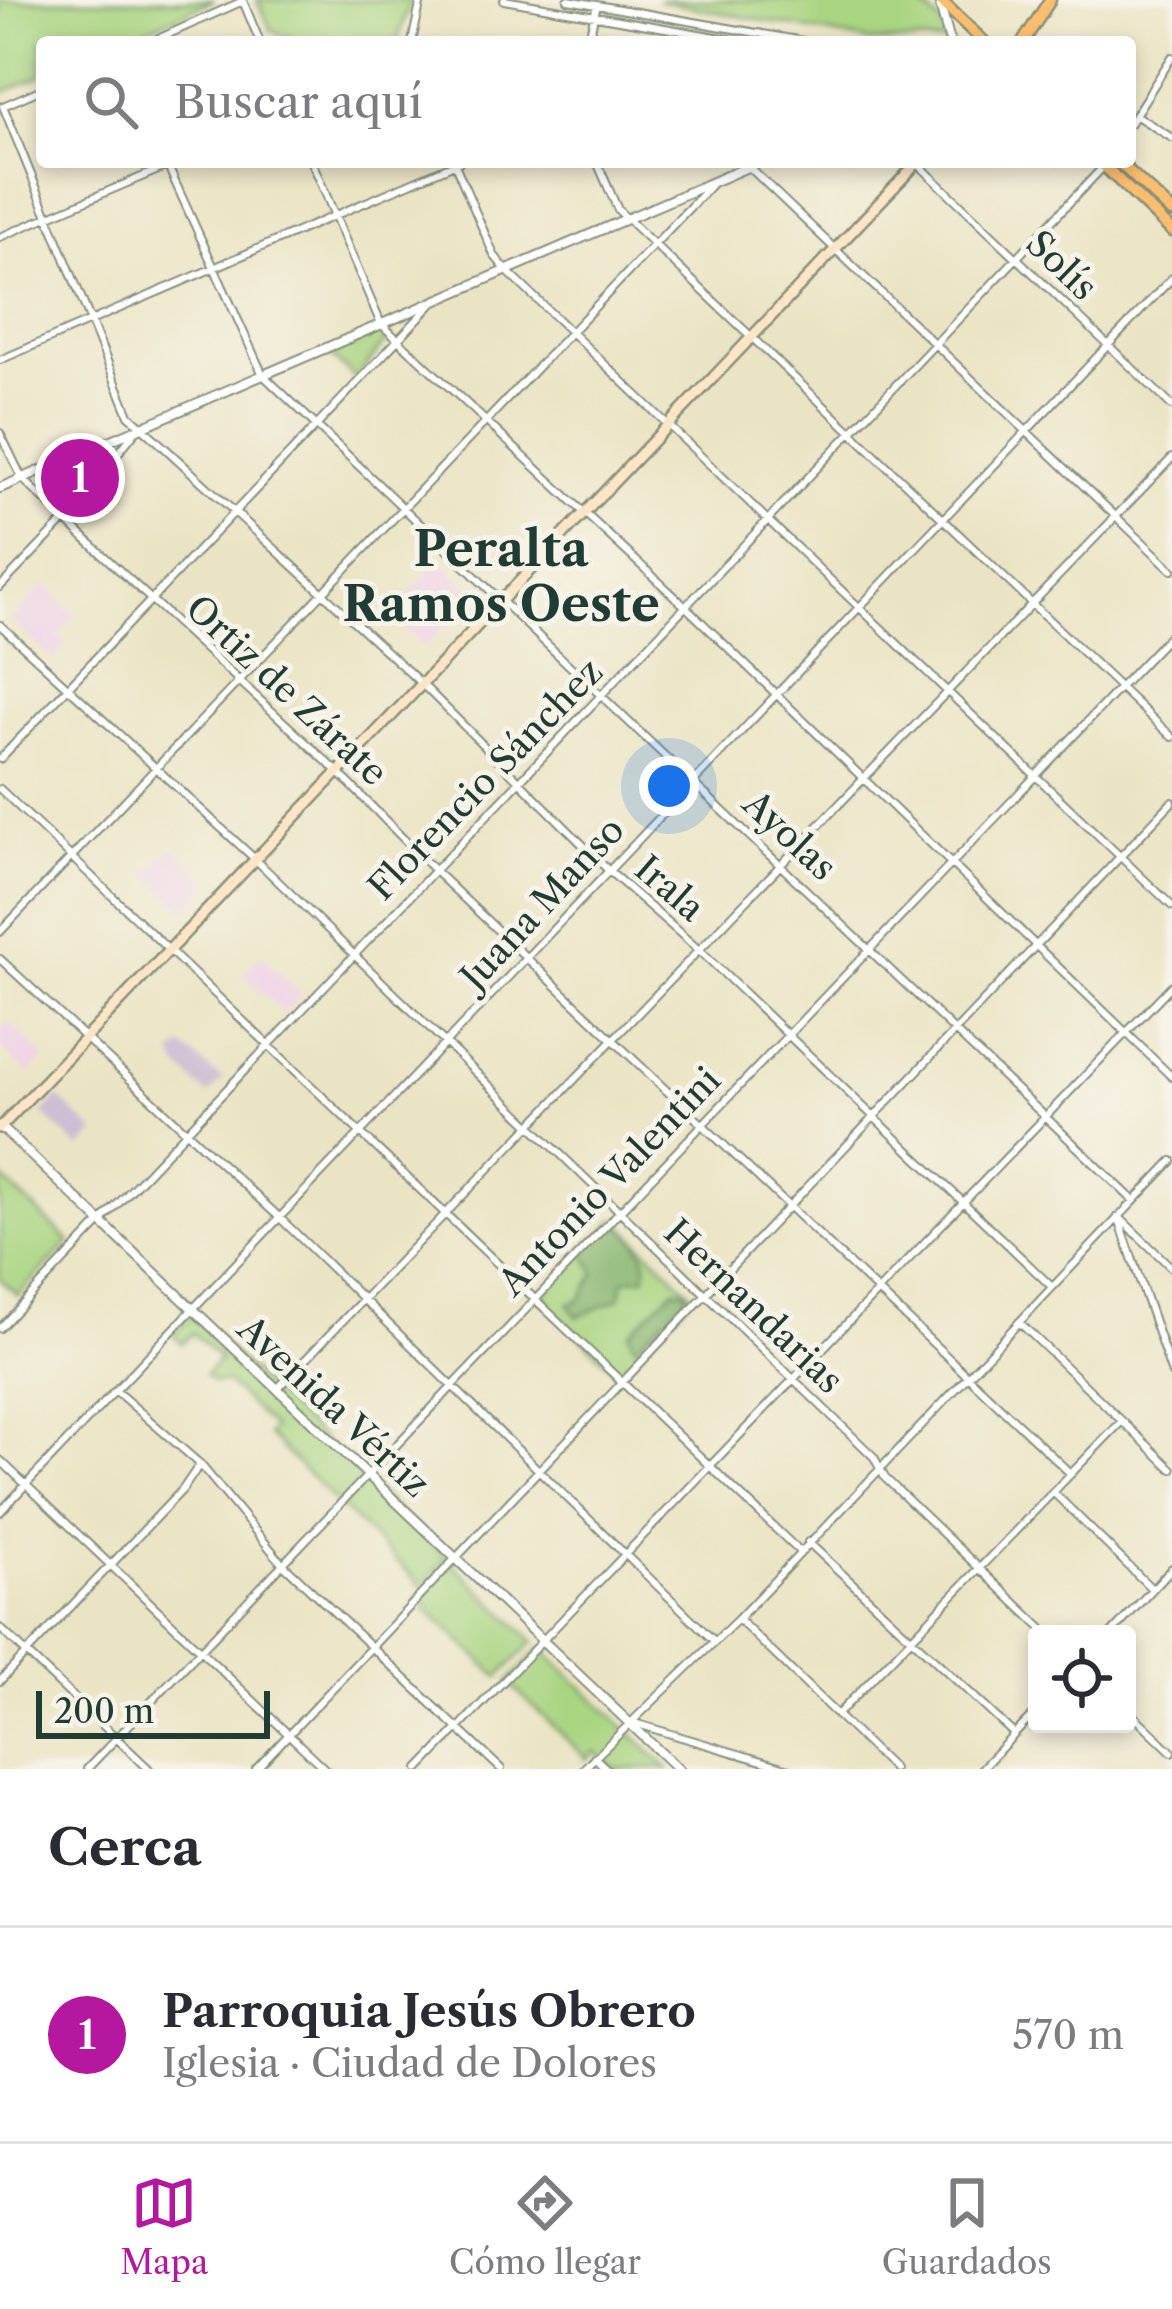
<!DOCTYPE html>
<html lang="es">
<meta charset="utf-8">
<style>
body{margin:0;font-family:"Libre Caslon Text",serif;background:#f2f2f3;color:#2b2b33}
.controls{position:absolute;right:36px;bottom:36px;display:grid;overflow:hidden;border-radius:12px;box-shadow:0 6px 18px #0003}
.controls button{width:108px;height:108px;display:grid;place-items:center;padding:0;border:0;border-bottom:3px solid #e1e1e2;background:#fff;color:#2b2b33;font:60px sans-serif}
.scale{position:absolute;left:36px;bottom:30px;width:234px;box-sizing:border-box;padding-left:12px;border:6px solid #1f3d34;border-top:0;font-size:33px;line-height:42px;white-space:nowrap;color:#1f3d34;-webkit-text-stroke:9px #f7f3e8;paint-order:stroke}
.you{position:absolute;left:669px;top:786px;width:42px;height:42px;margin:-30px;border:9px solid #fff;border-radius:50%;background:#1a73e8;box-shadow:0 0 0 18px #1a73e833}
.badge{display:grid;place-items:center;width:78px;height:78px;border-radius:50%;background:#b5179e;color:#fff;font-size:39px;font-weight:700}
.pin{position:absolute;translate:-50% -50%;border:6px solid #fff;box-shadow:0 3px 12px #0006}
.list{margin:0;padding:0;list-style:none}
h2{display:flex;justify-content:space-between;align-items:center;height:156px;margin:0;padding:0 48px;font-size:51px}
h2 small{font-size:39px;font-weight:400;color:#7c7c81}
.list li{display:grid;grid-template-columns:78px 1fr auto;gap:36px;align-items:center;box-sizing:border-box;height:216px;padding:0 48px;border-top:3px solid #e1e1e2}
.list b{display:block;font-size:45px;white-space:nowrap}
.list p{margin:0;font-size:39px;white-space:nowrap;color:#7c7c81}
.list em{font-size:39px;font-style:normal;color:#7c7c81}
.icon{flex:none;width:66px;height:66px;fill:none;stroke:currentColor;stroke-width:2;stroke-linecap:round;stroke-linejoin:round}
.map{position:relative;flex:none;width:1172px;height:1769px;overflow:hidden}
.search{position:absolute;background:#fff;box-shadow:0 6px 18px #0003;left:36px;right:36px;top:36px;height:132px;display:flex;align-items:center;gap:30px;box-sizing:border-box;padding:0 42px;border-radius:12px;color:#7c7c81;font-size:45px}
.sheet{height:372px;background:#fff}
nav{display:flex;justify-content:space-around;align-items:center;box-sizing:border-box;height:168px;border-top:3px solid #e1e1e2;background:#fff;font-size:33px;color:#7c7c81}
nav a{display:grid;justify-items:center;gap:6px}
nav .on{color:#b5179e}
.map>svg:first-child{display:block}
.built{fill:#efd0e7}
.industrial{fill:#cdbed3}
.green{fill:#a9d480;stroke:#64885a;stroke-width:3}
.forest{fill:#86b66e;stroke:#527a51;stroke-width:3}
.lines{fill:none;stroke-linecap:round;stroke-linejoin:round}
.minor-casing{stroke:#85907c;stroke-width:10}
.tertiary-casing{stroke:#85907c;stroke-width:12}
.secondary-casing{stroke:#85907c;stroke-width:14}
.primary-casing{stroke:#85907c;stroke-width:15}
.minor{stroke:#fff;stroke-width:6}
.tertiary{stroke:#fff;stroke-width:8}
.secondary{stroke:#fee5c5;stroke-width:9}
.primary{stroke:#fcbd6e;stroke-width:10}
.labels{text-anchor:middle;stroke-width:10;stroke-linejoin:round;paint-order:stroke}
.street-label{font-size:36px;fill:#1f3d34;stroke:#f7f3e8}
.district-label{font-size:48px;font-weight:bold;fill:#1f3d34;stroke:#f7f3e8}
</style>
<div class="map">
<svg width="1172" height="1769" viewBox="0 0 1172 1769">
<rect width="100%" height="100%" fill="#f7f3e8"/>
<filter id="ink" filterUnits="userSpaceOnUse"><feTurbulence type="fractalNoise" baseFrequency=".00833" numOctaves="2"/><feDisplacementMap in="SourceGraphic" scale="24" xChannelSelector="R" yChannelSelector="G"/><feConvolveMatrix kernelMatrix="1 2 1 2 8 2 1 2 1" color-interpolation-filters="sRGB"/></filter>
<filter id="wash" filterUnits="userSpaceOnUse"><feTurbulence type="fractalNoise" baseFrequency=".004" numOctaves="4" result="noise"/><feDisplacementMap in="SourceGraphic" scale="48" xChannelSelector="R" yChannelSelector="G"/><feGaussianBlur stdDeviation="2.7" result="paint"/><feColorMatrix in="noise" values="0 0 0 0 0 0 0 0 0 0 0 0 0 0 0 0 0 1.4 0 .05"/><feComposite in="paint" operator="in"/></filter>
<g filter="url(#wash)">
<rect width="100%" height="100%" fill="#ebe4c4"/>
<!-- built -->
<path class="built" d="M440,561L475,594L424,648L389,614Z
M44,585L76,616L58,635L67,644L52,659L11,620Z
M173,847L210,883L184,909L147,874Z
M260,955L302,994L284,1013L243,974Z
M8,1023L45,1057L29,1074L0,1047V1031Z"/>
<!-- industrial -->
<path class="industrial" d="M182,1046L223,1080L208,1095L178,1066L173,1055Z
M58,1097L96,1133L80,1149L42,1113Z"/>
<!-- green -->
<path class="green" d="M0,0H214L118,42H42V75L0,94Z
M257,0H411L397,42H299L272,31Z
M657,0H915L942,24L947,42H872Z
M381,332L390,336L356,379L329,354Z
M0,1176L70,1242L18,1296L0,1279Z
M616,1219L693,1295L618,1373L540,1297Z
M192,1315L447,1558L421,1585L268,1435L273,1428L225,1381L214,1383L205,1375L220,1359L193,1333L182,1343L173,1335Z
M452,1563L534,1641L499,1677L417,1600Z
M541,1648L668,1769H614L595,1751L587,1759L508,1682Z"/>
<!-- forest -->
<path class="forest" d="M613,1223C633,1230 651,1256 645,1277L624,1280L620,1298L577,1317L569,1304L581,1299L595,1273L584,1252Z
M674,1289L686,1290L687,1298L635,1346L629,1333Z"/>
</g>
<g filter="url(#ink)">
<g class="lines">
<!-- minor casing -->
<g class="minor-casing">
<path id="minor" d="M504,0L745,42
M568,0L809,42
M151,42L243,1L260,42
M412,42L421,0
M588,42L597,5
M3,106L129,415L423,685L609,871L699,950L1051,1286
M3,106L42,89
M1135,115L1172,138
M1130,123L1172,57
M166,162L263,375L1133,1200
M312,162L381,324L686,607L1172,1077
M454,162L494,255L507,271L1172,906
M597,162L618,210L1172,737
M917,163L1172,406
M749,167L1172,570
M0,237L177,162
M0,360L459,162
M0,433L22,478L65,520L339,773L435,871L1071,1474
M0,587L65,520L135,432
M0,625L256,860L874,1457L885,1478L1048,1634
M0,759L431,305
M0,789L799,1551
M0,932L711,185
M0,959L280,1218L714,1641
M1118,1217L1172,1374
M1121,1219L1172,1268
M1019,1322L1172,1469
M0,1328L1105,165
M277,1389L1172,458
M116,1391L200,1464L282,1563L501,1769
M0,1460L325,1769
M1053,1492L1152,1589
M0,1512L1172,278
M808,1542L1014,1734
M738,1619L893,1769
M0,1628L149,1769
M1111,1634L1172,1568
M0,1681L183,1489L200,1464
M1127,1709L1172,1752
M838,1714L1122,1421
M631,1722L789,1769
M594,1757L607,1769
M87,1769L1172,633
M256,1769L1172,802
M419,1769L1172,985
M583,1769L738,1619L1172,1161
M981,1769L1037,1711"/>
</g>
<!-- tertiary casing -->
<g class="tertiary-casing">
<path id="tertiary" d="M939,1L950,42
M0,488L759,162
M0,1126L678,1769"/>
</g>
<!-- secondary casing -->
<g class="secondary-casing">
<path id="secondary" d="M0,1128L918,162"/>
</g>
<!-- primary casing -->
<g class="primary-casing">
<path id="primary" d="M940,0L984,42
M1023,42L1050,0
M1100,162L1172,231
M1119,162L1172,212"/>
</g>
<!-- minor -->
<use href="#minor" class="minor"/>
<!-- tertiary -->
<use href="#tertiary" class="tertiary"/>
<!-- secondary -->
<use href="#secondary" class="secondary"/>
<!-- primary -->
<use href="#primary" class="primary"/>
</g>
</g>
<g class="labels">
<!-- street labels -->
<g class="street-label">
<text transform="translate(1062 265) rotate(44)" y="13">Solís</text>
<text transform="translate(287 690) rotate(43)" y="13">Ortiz de Zárate</text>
<text transform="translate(485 779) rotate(-46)" y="13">Florencio Sánchez</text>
<text transform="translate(790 835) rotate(43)" y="13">Ayolas</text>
<text transform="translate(670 888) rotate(41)" y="13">Irala</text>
<text transform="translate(542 903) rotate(-47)" y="13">Juana Manso</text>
<text transform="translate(609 1181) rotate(-46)" y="13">Antonio Valentini</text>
<text transform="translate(754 1306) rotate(44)" y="13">Hernandarias</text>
<text transform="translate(334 1406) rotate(43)" y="13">Avenida Vértiz</text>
</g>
<!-- district labels -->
<g class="district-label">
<text x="501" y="566">Peralta<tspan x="501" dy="55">Ramos Oeste</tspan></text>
</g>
</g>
</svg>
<div class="controls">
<button><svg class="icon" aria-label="locate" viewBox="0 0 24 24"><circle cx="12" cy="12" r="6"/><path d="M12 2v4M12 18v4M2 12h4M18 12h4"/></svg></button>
</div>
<div class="scale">200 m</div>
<div class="you"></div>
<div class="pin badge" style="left:80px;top:478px">1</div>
<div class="search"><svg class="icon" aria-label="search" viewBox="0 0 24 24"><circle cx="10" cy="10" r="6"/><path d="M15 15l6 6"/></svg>Buscar aquí</div>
</div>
<section class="sheet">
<h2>Cerca<small></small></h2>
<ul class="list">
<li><span class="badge">1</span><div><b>Parroquia Jesús Obrero</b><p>Iglesia · Ciudad de Dolores</p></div><em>570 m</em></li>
</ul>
</section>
<nav>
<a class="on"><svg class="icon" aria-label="map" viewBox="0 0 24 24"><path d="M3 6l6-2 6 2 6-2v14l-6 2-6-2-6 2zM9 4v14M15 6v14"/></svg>Mapa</a>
<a><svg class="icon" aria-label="directions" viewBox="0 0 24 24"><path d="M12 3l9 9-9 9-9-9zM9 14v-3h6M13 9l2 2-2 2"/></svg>Cómo llegar</a>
<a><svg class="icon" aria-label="saved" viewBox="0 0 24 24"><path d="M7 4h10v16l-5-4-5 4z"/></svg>Guardados</a>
</nav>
